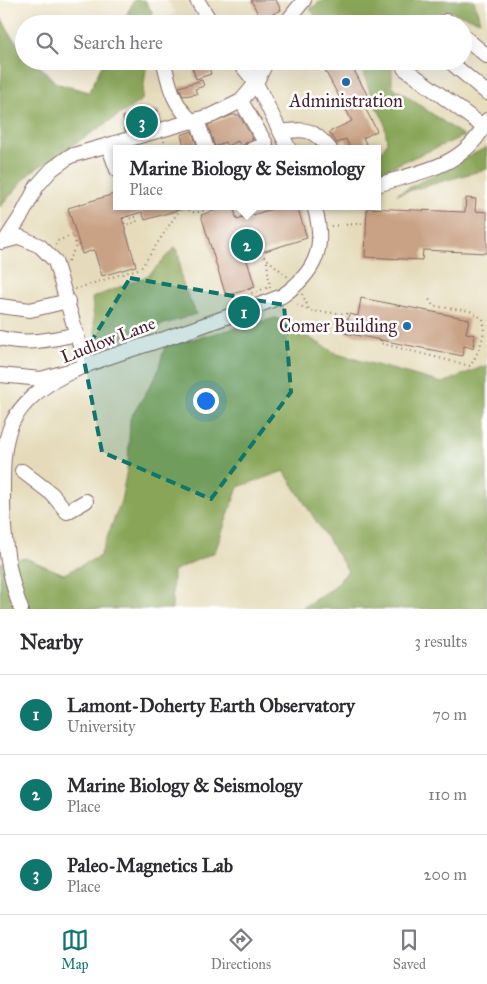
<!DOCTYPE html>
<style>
body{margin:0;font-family:"IM FELL Great Primer",serif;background:#f7f7f7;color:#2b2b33}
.you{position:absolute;left:205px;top:400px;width:18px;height:18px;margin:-12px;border:4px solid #fff;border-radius:50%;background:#1a73e8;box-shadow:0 0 0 8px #1a73e833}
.badge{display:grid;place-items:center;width:32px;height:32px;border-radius:50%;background:#0f766e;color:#fff;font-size:16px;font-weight:700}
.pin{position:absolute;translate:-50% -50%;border:2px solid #fff;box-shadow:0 1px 5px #0006}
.popup{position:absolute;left:113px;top:145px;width:268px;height:65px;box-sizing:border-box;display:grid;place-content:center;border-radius:0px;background:#fff;filter:drop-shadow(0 1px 4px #0005);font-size:16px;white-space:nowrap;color:#7c7c81}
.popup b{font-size:19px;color:#2b2b33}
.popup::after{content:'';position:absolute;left:50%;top:100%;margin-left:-10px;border:10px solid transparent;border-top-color:#fff}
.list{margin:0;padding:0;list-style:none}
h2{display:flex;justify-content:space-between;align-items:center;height:65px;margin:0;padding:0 20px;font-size:21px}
h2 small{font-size:16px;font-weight:400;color:#7c7c81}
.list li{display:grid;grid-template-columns:32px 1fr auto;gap:15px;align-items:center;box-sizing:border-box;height:80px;padding:0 20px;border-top:1px solid #e1e1e2}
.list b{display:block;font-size:19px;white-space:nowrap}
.list p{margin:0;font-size:16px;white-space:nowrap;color:#7c7c81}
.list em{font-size:16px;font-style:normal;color:#7c7c81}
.icon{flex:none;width:28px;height:28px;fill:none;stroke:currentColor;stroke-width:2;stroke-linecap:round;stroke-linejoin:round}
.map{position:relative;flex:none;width:487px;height:609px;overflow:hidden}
.search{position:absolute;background:#fff;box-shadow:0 5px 20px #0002;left:15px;right:15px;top:15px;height:55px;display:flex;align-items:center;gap:12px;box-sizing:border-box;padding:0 18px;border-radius:28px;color:#7c7c81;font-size:19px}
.sheet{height:305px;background:#fff}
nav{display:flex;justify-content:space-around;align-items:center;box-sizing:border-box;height:70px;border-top:1px solid #e1e1e2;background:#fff;font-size:14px;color:#7c7c81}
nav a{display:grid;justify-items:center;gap:2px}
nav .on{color:#0f766e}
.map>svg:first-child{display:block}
.built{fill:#e5dbba;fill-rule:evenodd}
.forest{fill:#89a659;stroke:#6a6242}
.building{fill:#c9a285}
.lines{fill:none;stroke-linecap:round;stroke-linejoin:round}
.minor-casing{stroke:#856665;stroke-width:16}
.path{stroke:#856665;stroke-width:2;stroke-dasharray:1 4;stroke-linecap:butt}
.minor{stroke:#fff;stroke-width:14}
.marked{fill:#0f766e;fill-opacity:0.2;stroke:#0f766e;stroke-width:4;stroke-dasharray:10 6;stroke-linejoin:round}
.poi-dot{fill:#1f6fb2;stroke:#fff;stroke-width:2}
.labels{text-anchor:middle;stroke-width:5;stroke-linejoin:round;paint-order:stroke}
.poi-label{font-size:18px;fill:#4a1f2b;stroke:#fff}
.street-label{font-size:18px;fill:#4a1f2b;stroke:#fff}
</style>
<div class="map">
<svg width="487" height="609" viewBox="0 0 487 609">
<rect width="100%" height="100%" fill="#fff"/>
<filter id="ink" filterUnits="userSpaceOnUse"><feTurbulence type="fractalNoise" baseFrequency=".02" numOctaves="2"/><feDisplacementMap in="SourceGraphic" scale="10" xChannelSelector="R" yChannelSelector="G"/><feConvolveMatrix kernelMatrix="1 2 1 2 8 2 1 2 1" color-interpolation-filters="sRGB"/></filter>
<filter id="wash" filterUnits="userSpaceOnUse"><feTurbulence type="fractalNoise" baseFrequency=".0096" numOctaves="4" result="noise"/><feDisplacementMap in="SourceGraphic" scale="20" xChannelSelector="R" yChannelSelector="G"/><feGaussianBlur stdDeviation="1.12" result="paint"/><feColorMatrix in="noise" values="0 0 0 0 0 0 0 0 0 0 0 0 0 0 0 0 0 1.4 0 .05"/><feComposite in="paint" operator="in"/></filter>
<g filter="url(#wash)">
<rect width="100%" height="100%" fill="#f2e9d1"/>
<!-- built -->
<path class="built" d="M167,0H487V443L344,609H0V181L142,61H463V24H160L175,12ZM117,149H377V206H117Z"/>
<!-- forest -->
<path class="forest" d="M134,0H145L152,12L151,24H122Z
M323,0H474L480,21L445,10L430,24H322L310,9Z
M0,15L11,36L24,50V61H35L56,83L89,92L104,61H147L142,100L31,172L0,207V84C4,77 0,28 0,15Z
M359,61H392V86L464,136L377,173V161L387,142L384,120L375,105Z
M487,147V169L397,194Z
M175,247C183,260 178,274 184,287C187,296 193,304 196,314L103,344L95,333L92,298L149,275Z
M276,318L337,354L442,383L487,365V609H300L332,589L348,571L284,471L238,487L215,552L173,571L172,609H0V563L25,558L64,574L100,556L121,501L128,464L130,419L157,374L165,346Z"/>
<g id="blocks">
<!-- building -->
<path class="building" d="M251,0H276L281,10L261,20Z
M190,61H207L211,74L196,79Z
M329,61H349L370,100L363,104L377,131L363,138L369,149H350L346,139L337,143L329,132L352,121L322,65Z
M202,80L204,86L195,89L197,94L183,96L179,87Z
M158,110L160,121L125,131L123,117Z
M232,115H239L253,139L241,146L238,141L227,146L225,142L215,147L208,125Z
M192,131L197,146L185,149L181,135Z
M117,193V206H184L185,208L145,220L142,212L122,218L136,266L102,276L94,250L82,254L68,208Z
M466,198L476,199L475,211L487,212V253L423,250L422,260L365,257L367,208L465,212Z
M229,206H233L237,220L281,206H297L307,238L246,257L255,287L226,296L201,215Z
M361,298L469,319L466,333L475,335L473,348L464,346L463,356L345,333L349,314L358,316Z"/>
</g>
</g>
<g filter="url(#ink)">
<use href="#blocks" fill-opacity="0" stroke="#856665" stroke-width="1"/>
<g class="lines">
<!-- minor casing -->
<g class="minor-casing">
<path id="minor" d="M197,0L212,24
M446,21L450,24
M285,24L304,0
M463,36L487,56
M238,61L256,83L267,61
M449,61L487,93
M164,63C170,88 173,104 193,122
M404,68L484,127
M241,101L266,144L252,149
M197,120L207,149
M281,132C307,128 313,129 330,149
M108,145L117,170
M377,185C421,171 466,167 487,120
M5,241L23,213L37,186L52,169L70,156L213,115L241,101L256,83L289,149
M0,306L30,310L68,301
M0,338C26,345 51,340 77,334
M0,375L41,379L86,366L55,261L40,246L20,237L2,242
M22,471L52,494L67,512L86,501
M21,609C8,575 3,534 3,498C3,474 2,445 12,423C37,372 115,356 164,339C203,325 243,312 282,296C316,272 327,247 314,206"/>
</g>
<!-- path -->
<path class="path" d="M164,141L167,149
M239,206L243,218
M184,208L195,213L219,206
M123,218L125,225L137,222L136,217L128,219V216
M331,226L367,223
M55,245L57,241L76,234
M260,253L288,277
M68,261L76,246L73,236
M267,262L270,289
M75,289L141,268L182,206
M249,289L251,293L267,288
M302,294L310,311L349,314
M293,302L308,310
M381,340L380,343L470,366C478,354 487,333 483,319L470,311L433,306L429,299"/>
<!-- minor -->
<use href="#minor" class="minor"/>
</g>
</g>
<!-- marked area -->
<path class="marked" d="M130,278L284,305L291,392L211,499L102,452L83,355Z"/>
<!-- markers -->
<g class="poi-dot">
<circle cx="346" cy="82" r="5"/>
<circle cx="407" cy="326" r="5"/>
</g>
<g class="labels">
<!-- poi labels -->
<g class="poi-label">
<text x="346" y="107">Administration</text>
<text x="397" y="332" text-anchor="end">Comer Building</text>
</g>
<!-- street labels -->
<g class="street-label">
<text transform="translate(108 340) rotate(-21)" y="6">Ludlow Lane</text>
</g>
</g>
</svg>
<div class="you"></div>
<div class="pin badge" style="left:244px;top:312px">1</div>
<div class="pin badge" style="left:247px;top:245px">2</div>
<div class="popup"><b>Marine Biology &amp; Seismology</b>Place</div>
<div class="pin badge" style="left:142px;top:122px">3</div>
<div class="search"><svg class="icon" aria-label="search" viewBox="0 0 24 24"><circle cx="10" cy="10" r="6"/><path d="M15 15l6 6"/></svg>Search here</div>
</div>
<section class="sheet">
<h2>Nearby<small>3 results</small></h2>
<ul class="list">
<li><span class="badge">1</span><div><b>Lamont-Doherty Earth Observatory</b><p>University</p></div><em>70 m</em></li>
<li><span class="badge">2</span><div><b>Marine Biology &amp; Seismology</b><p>Place</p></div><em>110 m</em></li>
<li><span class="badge">3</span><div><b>Paleo-Magnetics Lab</b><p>Place</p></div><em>200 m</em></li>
</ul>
</section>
<nav>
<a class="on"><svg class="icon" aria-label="map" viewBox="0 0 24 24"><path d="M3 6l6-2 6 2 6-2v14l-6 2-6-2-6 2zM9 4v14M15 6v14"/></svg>Map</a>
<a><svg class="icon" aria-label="directions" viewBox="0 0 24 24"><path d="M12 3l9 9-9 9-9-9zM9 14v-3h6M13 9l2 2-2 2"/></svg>Directions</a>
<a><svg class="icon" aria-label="saved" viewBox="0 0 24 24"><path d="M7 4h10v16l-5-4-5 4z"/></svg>Saved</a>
</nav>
